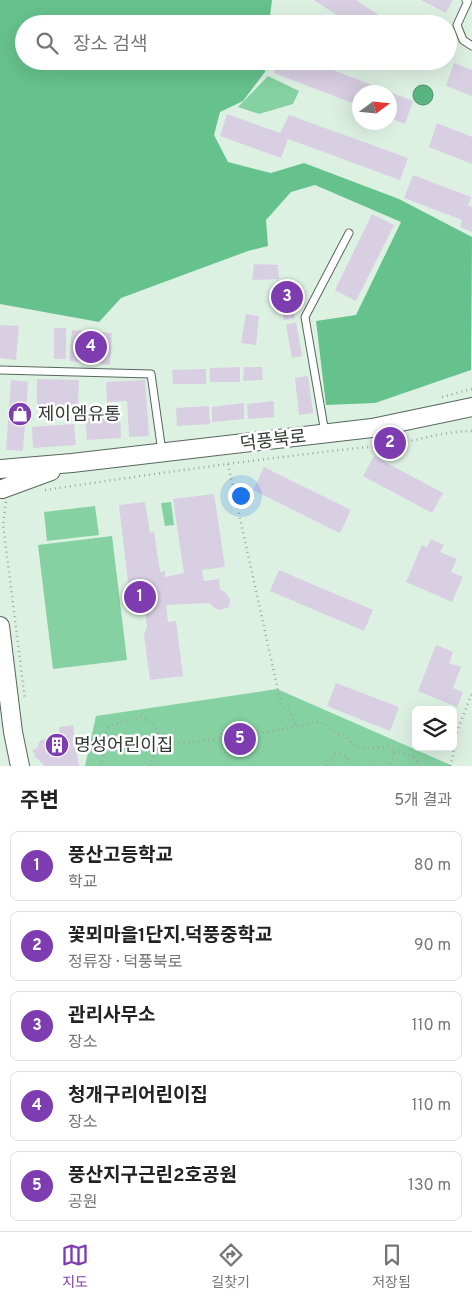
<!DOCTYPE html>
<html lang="ko">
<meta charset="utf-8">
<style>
body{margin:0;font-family:Overpass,"Noto Sans KR",sans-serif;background:#f2f2f2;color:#222}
.controls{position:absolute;right:15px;bottom:15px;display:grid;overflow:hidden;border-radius:8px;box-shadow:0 5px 20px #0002}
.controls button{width:45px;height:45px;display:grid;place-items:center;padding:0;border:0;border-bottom:1px solid #e0e0e0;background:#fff;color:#222;font:25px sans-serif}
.compass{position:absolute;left:352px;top:85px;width:45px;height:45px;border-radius:50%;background:#fff;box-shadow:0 5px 20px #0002;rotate:75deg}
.you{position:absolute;left:240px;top:495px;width:18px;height:18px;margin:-12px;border:4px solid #fff;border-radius:50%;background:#1a73e8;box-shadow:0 0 0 8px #1a73e833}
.badge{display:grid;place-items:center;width:32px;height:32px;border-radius:50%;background:#7d3cb0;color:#fff;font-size:16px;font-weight:700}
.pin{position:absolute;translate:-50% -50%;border:2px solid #fff;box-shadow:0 1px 5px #0006}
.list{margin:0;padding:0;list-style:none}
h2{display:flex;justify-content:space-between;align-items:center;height:65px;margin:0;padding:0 20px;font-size:21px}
h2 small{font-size:16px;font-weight:400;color:#767676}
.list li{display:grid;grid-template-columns:32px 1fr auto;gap:15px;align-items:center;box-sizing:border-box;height:70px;margin:0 10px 10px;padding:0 10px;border:1px solid #e0e0e0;border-radius:8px}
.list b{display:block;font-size:19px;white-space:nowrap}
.list p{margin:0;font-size:16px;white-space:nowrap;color:#767676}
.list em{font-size:16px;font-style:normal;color:#767676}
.icon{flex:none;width:28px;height:28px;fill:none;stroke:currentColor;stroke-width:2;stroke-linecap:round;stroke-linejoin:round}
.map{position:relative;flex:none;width:472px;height:766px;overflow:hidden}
.search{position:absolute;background:#fff;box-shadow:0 5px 20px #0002;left:15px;right:15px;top:15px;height:55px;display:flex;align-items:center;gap:12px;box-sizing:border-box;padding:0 18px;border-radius:28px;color:#767676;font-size:19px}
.sheet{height:465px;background:#fff}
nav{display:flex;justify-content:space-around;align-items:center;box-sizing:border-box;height:70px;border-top:1px solid #e0e0e0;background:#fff;font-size:14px;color:#767676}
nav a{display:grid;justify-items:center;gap:2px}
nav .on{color:#7d3cb0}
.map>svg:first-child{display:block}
.green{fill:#85d1a2}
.forest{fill:#66c28c}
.water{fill:#59b580;stroke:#4d9069}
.building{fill:#d8cfe2}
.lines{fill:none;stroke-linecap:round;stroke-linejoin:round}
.service-casing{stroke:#56675b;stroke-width:9}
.tertiary-casing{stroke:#56675b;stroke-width:20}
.path{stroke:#9aa99f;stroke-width:2.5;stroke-dasharray:1 4;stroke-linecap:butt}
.service{stroke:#fff;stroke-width:7}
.tertiary{stroke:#fff;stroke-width:18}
.labels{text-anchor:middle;stroke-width:5;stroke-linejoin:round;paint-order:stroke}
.poi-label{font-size:18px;fill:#313934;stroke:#fff;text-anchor:start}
.street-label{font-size:18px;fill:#313934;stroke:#fff}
</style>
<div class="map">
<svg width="472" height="766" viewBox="0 0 472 766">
<rect width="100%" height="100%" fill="#ddf1e3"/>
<!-- green -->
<path class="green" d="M268,76L299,91L293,104L259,114L238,107Z
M171,502L174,525L165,526L161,503Z
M95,506L99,535L47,541L44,512Z
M112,536L127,660L53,669L38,545Z
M277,689L453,766H85L96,716Z"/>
<!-- forest -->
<path class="forest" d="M0,0H272L269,24H24V61H266L265,72L243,101L220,112L214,135L228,162L271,173L304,163L399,199L472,237L471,370L375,403L326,405L316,321L356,315L401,222L315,185L291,192L266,220L268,246L248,251L121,298L99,322L0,304Z"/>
<!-- water -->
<path class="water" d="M413 95a10 10 0 1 1 20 0a10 10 0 1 1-20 0Z"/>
<!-- building -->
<path class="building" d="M314,0H356L392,24H350Z
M421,0H453L446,13Z
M279,61H310L413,101L405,124L390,118V92H360V106L274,73Z
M454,63L472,70V96L446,86Z
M227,114L280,133L289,115L408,158L400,180L288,139L281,158L220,136Z
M437,123L472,137V164L429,147Z
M413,175L471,197L468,205L472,207V232L460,227L462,220L404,198Z
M372,214L394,225L356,301L335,290Z
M254,264L278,265L279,279L252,280Z
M289,285L295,318L284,320L281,308L285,286Z
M246,314L259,316L256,345L241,343Z
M296,322L302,356L292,358L286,325Z
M0,325L19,326L16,360L0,358Z
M54,328H66V359H54Z
M72,330L112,333L110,365L69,361Z
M240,367V382H210V368Z
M244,367H262L263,380L243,381Z
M206,369V384H173L172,370Z
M308,376L313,413L299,415L295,378Z
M37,379L79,380L78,407H37Z
M11,380L28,382L23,451L6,450Z
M145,380L149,436L129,437L127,401L107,402L106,382Z
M274,401V417L248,419L247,404Z
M244,403V419L212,422V407Z
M209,406L210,424L177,426L176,408Z
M120,415L121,438L87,440L85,417Z
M74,424L76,445L33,448L32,427Z
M374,456L443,493L432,513L363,476Z
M264,467L351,510L340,533L253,490Z
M214,494L225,567L202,570L204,581L219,579L220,589L226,593L230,600L229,607L221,610L214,608L209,603L166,605L168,622L176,621L183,676L150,680L144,634L147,627L144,598L130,599L119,505L145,502L150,533L154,532L160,572L165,571V577L184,573L173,499Z
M431,539L444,545L440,552L457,559L451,572L463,577L452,602L406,582L422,545L427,547Z
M279,570L373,610L364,631L270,591Z
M436,645L453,652L449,663L461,667L453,688L463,692L457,707L418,691Z
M336,683L399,707L390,731L327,706Z
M73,725L79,766H45L34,756L36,755L32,751L39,746L38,744L41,740L60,737L59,727Z"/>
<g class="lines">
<!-- service casing -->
<g class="service-casing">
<path id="service" d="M466,0L468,1L457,25L463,40L472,46
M0,370L151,374L162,452
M325,433L305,317L349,233"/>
</g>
<!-- tertiary casing -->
<g class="tertiary-casing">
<path id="tertiary" d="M0,469L72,463L372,428L472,407
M2,489L51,471
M0,626L13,732L20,766"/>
</g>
<!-- path -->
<path class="path" d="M442,397L472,389
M228,464L281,704L289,711L296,726
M45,490C159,473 272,457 386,445C415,442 442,431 472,431
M6,502L3,524L25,700
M453,742L472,693
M394,752C404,751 416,757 420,766
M100,766L106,750L105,735L107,728C118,720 129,723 140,716C154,719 159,734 163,746L274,731L317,722L326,725L337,734L346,737L357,748L390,747L394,752L390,766
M149,766L165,731
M326,766L328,761L335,754C350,754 346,760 356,766
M368,766H371
M450,766L454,753L452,747"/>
<!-- service -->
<use href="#service" class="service"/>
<!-- tertiary -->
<use href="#tertiary" class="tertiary"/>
</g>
<!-- icons -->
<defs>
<g id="shop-disc" transform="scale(1.25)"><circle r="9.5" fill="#7d3cb0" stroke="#fff"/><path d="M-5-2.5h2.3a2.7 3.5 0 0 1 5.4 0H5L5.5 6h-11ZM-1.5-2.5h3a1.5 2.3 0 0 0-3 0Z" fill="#fff"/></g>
<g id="building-disc" transform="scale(1.25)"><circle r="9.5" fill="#7d3cb0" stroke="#fff"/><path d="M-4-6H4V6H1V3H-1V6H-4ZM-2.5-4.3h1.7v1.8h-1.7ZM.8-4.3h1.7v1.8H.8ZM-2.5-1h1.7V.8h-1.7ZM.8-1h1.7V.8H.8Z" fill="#fff"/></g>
</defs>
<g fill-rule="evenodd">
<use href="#shop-disc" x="20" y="414"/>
<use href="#building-disc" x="57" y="745"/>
</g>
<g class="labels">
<!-- poi labels -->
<g class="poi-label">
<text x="38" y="420">제이엠유통</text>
<text x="74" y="751">명성어린이집</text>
</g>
<!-- street labels -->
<g class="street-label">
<text transform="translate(273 440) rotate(-7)" y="6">덕풍북로</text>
</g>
</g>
</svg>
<div class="controls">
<button><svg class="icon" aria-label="layers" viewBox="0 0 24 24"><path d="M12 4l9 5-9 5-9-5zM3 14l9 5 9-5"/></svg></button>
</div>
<svg class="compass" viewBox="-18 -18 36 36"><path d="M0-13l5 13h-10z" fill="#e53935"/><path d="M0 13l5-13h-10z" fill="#767676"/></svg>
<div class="you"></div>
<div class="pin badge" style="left:140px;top:597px">1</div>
<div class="pin badge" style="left:390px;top:443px">2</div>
<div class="pin badge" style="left:287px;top:297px">3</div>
<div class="pin badge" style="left:91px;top:347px">4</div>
<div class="pin badge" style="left:240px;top:739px">5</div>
<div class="search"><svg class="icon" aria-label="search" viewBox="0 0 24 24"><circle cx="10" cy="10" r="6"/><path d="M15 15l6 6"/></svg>장소 검색</div>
</div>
<section class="sheet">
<h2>주변<small>5개 결과</small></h2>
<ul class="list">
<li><span class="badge">1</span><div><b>풍산고등학교</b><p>학교</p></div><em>80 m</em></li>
<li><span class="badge">2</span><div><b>꽃뫼마을1단지.덕풍중학교</b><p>정류장 · 덕풍북로</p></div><em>90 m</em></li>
<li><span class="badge">3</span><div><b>관리사무소</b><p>장소</p></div><em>110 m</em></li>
<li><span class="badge">4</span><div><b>청개구리어린이집</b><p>장소</p></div><em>110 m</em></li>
<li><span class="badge">5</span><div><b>풍산지구근린2호공원</b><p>공원</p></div><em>130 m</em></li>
</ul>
</section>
<nav>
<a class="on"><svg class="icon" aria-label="map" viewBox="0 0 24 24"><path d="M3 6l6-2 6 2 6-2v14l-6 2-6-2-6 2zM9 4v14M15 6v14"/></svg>지도</a>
<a><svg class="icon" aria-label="directions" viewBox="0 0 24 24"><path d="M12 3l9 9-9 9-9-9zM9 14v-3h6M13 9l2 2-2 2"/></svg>길찾기</a>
<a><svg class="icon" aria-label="saved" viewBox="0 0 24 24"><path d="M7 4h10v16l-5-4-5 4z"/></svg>저장됨</a>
</nav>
